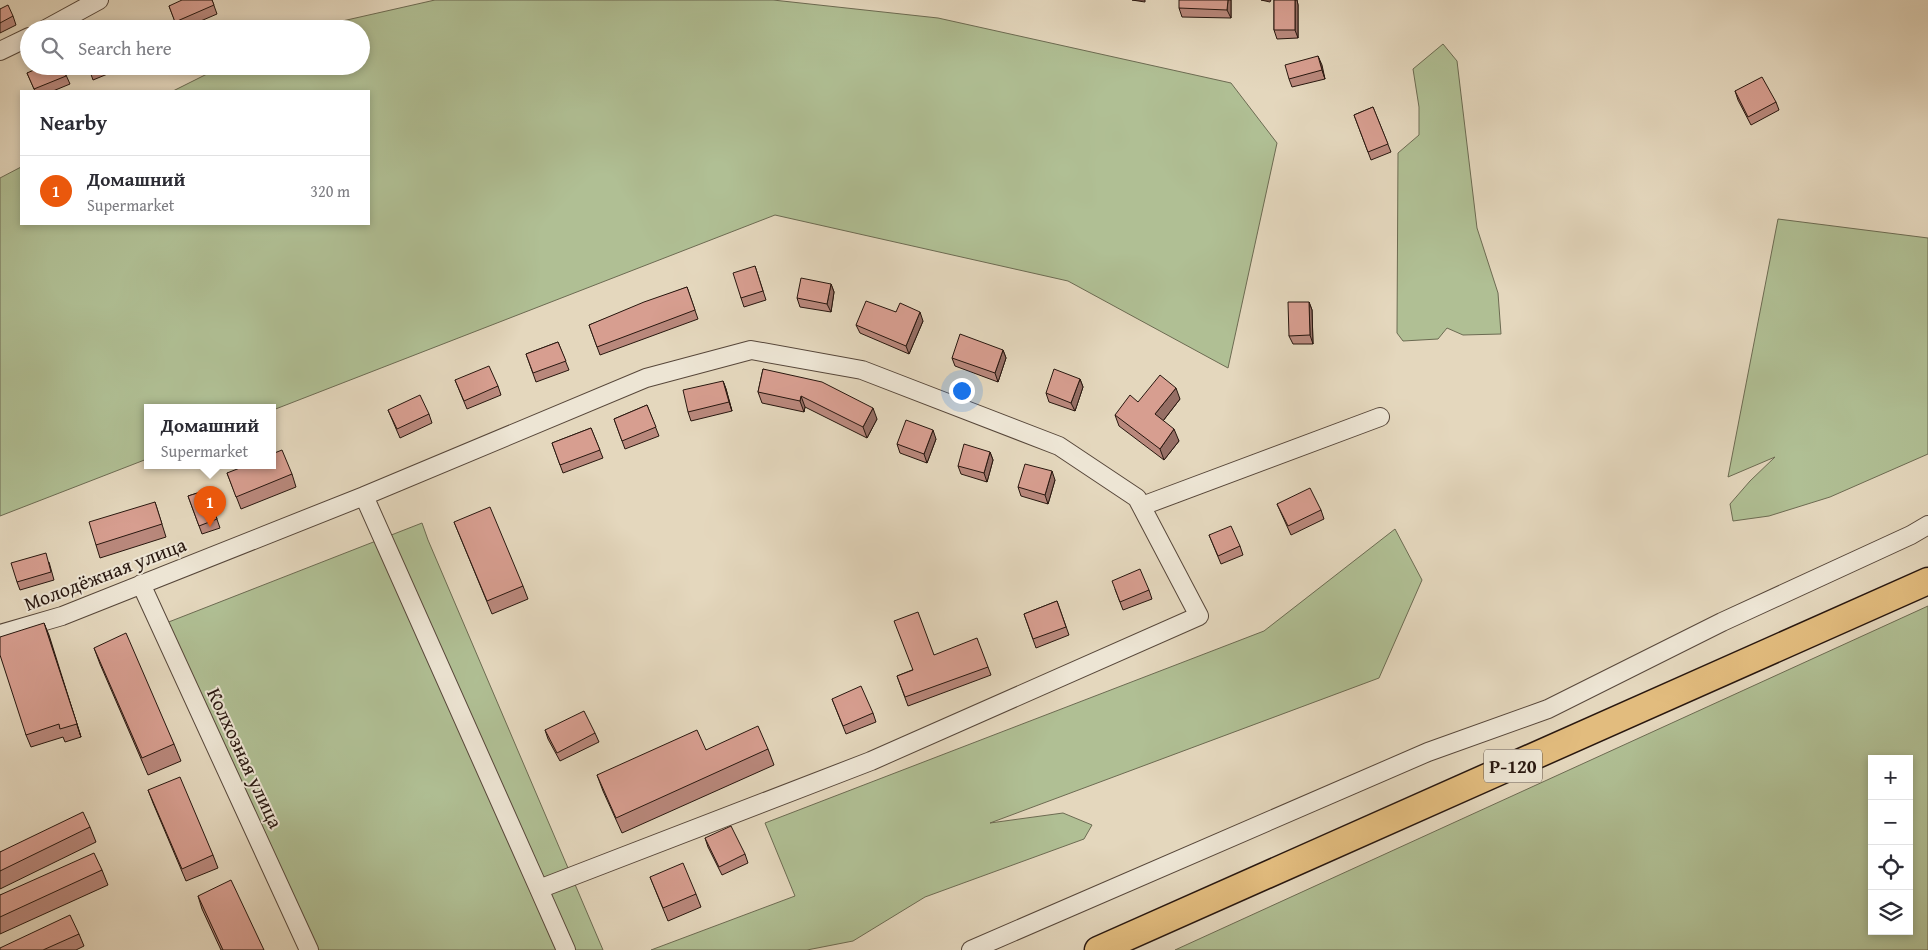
<!DOCTYPE html>
<meta charset="utf-8">
<style>
body{margin:0;font-family:"Gentium Book Plus",serif;background:#f2f2f3;color:#2b2b33}
.controls{position:absolute;right:15px;bottom:15px;display:grid;overflow:hidden;border-radius:0px;box-shadow:0 2px 8px #0003}
.controls button{width:45px;height:45px;display:grid;place-items:center;padding:0;border:0;border-bottom:1px solid #e1e1e2;background:#fff;color:#2b2b33;font:25px sans-serif}
.you{position:absolute;left:961px;top:390px;width:18px;height:18px;margin:-12px;border:4px solid #fff;border-radius:50%;background:#1a73e8;box-shadow:0 0 0 8px #1a73e833}
.badge{display:grid;place-items:center;width:32px;height:32px;border-radius:50%;background:#ea580c;color:#fff;font-size:16px;font-weight:700}
.pin{position:absolute;translate:-50% -41px;filter:drop-shadow(0 1px 2px #0008)}
.pin::after{content:'';position:absolute;top:26px;width:18px;height:15px;background:inherit;clip-path:polygon(0 0,100% 0,50% 100%)}
.popup{position:absolute;left:144px;top:404px;width:132px;height:65px;box-sizing:border-box;display:grid;place-content:center;border-radius:0px;background:#fff;filter:drop-shadow(0 1px 4px #0005);font-size:16px;white-space:nowrap;color:#7c7c81}
.popup b{font-size:19px;color:#2b2b33}
.popup::after{content:'';position:absolute;left:50%;top:100%;margin-left:-10px;border:10px solid transparent;border-top-color:#fff}
.list{margin:0;padding:0;list-style:none}
h2{display:flex;justify-content:space-between;align-items:center;height:65px;margin:0;padding:0 20px;font-size:21px}
h2 small{font-size:16px;font-weight:400;color:#7c7c81}
.list li{display:grid;grid-template-columns:32px 1fr auto;gap:15px;align-items:center;box-sizing:border-box;height:70px;padding:0 20px;border-top:1px solid #e1e1e2}
.list b{display:block;font-size:19px;white-space:nowrap}
.list p{margin:0;font-size:16px;white-space:nowrap;color:#7c7c81}
.list em{font-size:16px;font-style:normal;color:#7c7c81}
.icon{flex:none;width:28px;height:28px;fill:none;stroke:currentColor;stroke-width:2;stroke-linecap:round;stroke-linejoin:round}
.map{position:relative;flex:none;width:1928px;height:950px;overflow:hidden}
.search{position:absolute;background:#fff;box-shadow:0 2px 8px #0003;left:20px;top:20px;width:350px;height:55px;display:flex;align-items:center;gap:12px;box-sizing:border-box;padding:0 18px;border-radius:28px;color:#7c7c81;font-size:19px}
.panel{position:absolute;background:#fff;box-shadow:0 2px 8px #0003;left:20px;top:90px;width:350px;height:135px;border-radius:0px}
.map>svg:first-child{display:block}
.green{fill:#b0bf94;stroke:#6c6b52;fill-rule:evenodd}
.lines{fill:none;stroke-linecap:round;stroke-linejoin:round}
.minor-casing{stroke:#57473a;stroke-width:20}
.highway-casing{stroke:#28170f;stroke-width:29}
.minor{stroke:#ede5d4;stroke-width:18}
.highway{stroke:#e2bc7e;stroke-width:26}
.wall{fill:#b9887c;stroke:#28170f}
.shaded-wall{fill:#966f65;stroke:#28170f}
.building{fill:#d79e90;stroke:#28170f}
.labels{text-anchor:middle;stroke-width:4;stroke-linejoin:round;paint-order:stroke}
.shield{fill:#ede5d4;stroke:#63554a;stroke-width:1}
.shield-label{font-size:19px;font-weight:bold;fill:#28170f}
.street-label{font-size:20px;fill:#28170f;stroke:#ede5d4}
</style>
<div class="map">
<svg width="1928" height="950" viewBox="0 0 1928 950">
<rect width="100%" height="100%" fill="#e4d7bd"/>
<filter id="stains"><feTurbulence type="fractalNoise" baseFrequency=".004" numOctaves="4"/><feColorMatrix values="0 0 0 0 .2 0 0 0 0 .09 0 0 0 0 .02 0 0 0 .5 -.17"/></filter>
<radialGradient id="worn" r=".72"><stop offset=".6" stop-color="#630" stop-opacity="0"/><stop offset="1" stop-color="#630" stop-opacity=".3"/></radialGradient>
<!-- green -->
<path class="green" d="M435,0H773L938,18L1231,83L1277,143L1228,368L1068,281L775,215L273,410L272,408H148L147,459L0,516V178L21,167V224H369V91H173L223,66H361V29H307Z
M1443,44L1457,61L1477,228L1498,293L1501,334L1463,335L1447,328L1438,339L1403,341L1397,333L1398,153L1419,135V107L1413,69Z
M1778,219L1928,238V454L1830,497L1769,516L1733,521L1730,504L1750,481L1775,457L1728,477Z
M422,523L428,540L603,950H309L161,625Z
M1395,529L1422,580L1379,678L990,823L1063,813L1092,825L1084,839L925,897L853,941L807,950H651L795,896L765,823L1264,631Z
M1928,606V950H1175ZM1872,759H1909V931H1872Z"/>
<g class="lines">
<!-- minor casing -->
<g class="minor-casing">
<path id="minor" d="M46,29L99,0
M0,51L29,37
M1142,506L1380,417
M141,584L309,950
M0,634L62,616L364,496
M539,889L871,761L1199,616L1137,498L1059,446L862,370L751,350L646,378L364,496L539,889L566,950
M971,950L1428,752L1548,709L1722,622L1911,535L1928,525"/>
</g>
<!-- highway casing -->
<g class="highway-casing">
<path id="highway" d="M1098,950L1928,581"/>
</g>
<!-- minor -->
<use href="#minor" class="minor"/>
<!-- highway -->
<use href="#highway" class="highway"/>
</g>
<!-- wall -->
<path class="wall" d="M212,0L217,14L182,29H178L169,6Z
M1132,0H1145V2Z
M1231,0V18L1182,17L1179,8Z
M1261,0H1271L1270,2Z
M1274,0H1297L1298,5V38L1277,39L1274,30Z
M0,9L13,16L16,25L0,33Z
M1318,56L1325,79L1292,87L1289,79Z
M62,66L70,84L53,91H35L27,73Z
M88,66H127L93,80Z
M142,66H159L143,70Z
M1735,91L1776,102L1779,110L1751,125L1738,100Z
M1373,107L1391,152L1371,160L1354,115Z
M755,266L766,300L744,307L741,298Z
M831,284L834,292L831,312L800,307L797,298Z
M687,287L698,319L600,355L589,325Z
M1309,302L1312,310L1313,344H1293L1289,336Z
M896,312L923,321L909,354L860,333L856,325Z
M558,342L569,370L536,382L526,354Z
M1003,350L1006,358L998,382L955,366L952,358Z
M763,369L877,419L867,438L805,407L804,412L762,403L758,392Z
M1080,379L1083,387L1075,411L1049,402L1046,393Z
M455,380L498,386L501,395L467,409Z
M723,381L726,389L732,411L691,421L688,412Z
M1180,399L1163,421L1179,441L1164,460L1119,426L1115,415L1138,402Z
M647,405L659,436L625,449L614,419Z
M388,410L429,414L432,423L400,438Z
M591,428L603,458L563,473L552,443Z
M936,439L927,463L900,453L897,444Z
M990,452L993,460L987,482L961,474L958,466Z
M227,473L292,474L296,487L241,509Z
M1055,480L1048,504L1021,496L1018,487Z
M207,490L220,528L202,534L188,496Z
M155,502L166,537L100,558L96,545Z
M1277,504L1321,510L1324,519L1291,535Z
M454,522L523,586L528,599L492,614Z
M1209,535L1240,546L1243,555L1221,564Z
M49,562L54,580L20,590L17,582Z
M1115,589L1149,590L1152,599L1123,610Z
M1057,601L1069,635L1036,648L1024,614Z
M44,623L81,737L65,742L63,737L31,747L26,735Z
M94,648L174,744L181,761L148,775L100,664Z
M934,655L988,667L991,675L908,706L897,676L912,670Z
M832,699L873,713L876,722L846,734Z
M545,730L595,733L599,742L560,761L548,739Z
M768,749L774,765L622,833L603,791L597,775L706,750Z
M148,790L213,855L218,868L186,881L153,803Z
M90,827L96,842L0,889V852Z
M705,838L745,854L748,863L722,875L708,847Z
M102,870L108,885L0,934V895Z
M650,877L696,894L701,907L668,921Z
M198,896L264,950H221L202,909Z
M79,934L84,946L76,950H0Z"/>
<!-- shaded-wall -->
<path class="shaded-wall" d="M1228,0H1231V18L1227,10Z
M1295,0H1297L1298,5V38L1295,30Z
M1318,56L1322,65L1325,79L1322,70Z
M831,284L834,292L831,312L827,304Z
M1309,302L1312,310L1313,344L1310,335Z
M920,312L923,321L909,354L906,346Z
M1003,350L1006,358L998,382L995,373Z
M1080,379L1083,387L1075,411L1071,403Z
M723,381L726,389L732,411L729,402Z
M1176,388L1180,399L1159,426L1155,414Z
M801,396L805,407L804,412L800,401Z
M873,408L877,419L867,438L863,427Z
M1174,429L1179,441L1164,460L1160,449Z
M933,430L936,439L927,463L924,454Z
M990,452L993,460L987,482L984,473Z
M1052,471L1055,480L1048,504L1045,495Z
M44,623L49,635L81,737L77,724Z"/>
<!-- building -->
<path class="building" d="M182,0H212L214,5L175,22L169,6Z
M1179,0H1228L1227,10L1179,8Z
M1274,0H1295V30H1274Z
M8,5L13,16L0,23V9Z
M152,26V29H143Z
M1318,56L1322,70L1289,79L1285,65Z
M43,66H62L66,76L34,89L27,73Z
M88,66H102L90,71Z
M1762,77L1776,102L1748,117L1735,91Z
M1373,107L1388,144L1368,152L1354,115Z
M755,266L763,291L741,298L733,273Z
M801,278L831,284L827,304L797,298Z
M687,287L695,310L597,347L589,325L644,302Z
M866,301L896,312L900,303L920,312L906,346L856,325Z
M1288,302H1309L1310,335L1289,336Z
M960,334L1003,350L995,373L952,358Z
M558,342L566,361L533,373L526,354Z
M489,366L498,386L464,401L455,380Z
M763,369L822,382L873,408L863,427L801,396L800,401L758,392Z
M1054,369L1080,379L1071,403L1046,393Z
M1160,375L1176,388L1155,414L1174,429L1160,449L1115,415L1130,395L1138,402Z
M723,381L729,402L688,412L683,390Z
M420,395L429,414L397,429L388,410Z
M647,405L656,427L622,441L614,419Z
M906,420L933,430L924,454L897,444Z
M591,428L600,450L560,465L552,443Z
M964,444L990,452L984,473L958,466Z
M282,450L292,474L236,497L227,473L245,466H272V454Z
M1025,464L1052,471L1045,495L1018,487Z
M1310,488L1321,510L1288,526L1277,504Z
M207,490L217,519L199,526L188,496Z
M155,502L162,524L96,545L89,522Z
M490,507L523,586L487,601L454,522Z
M1231,526L1240,546L1218,556L1209,535Z
M46,553L51,572L17,582L11,563Z
M1140,569L1149,590L1120,602L1112,581Z
M1057,601L1066,627L1033,639L1024,614Z
M918,612L934,655L977,638L988,667L905,697L897,676L913,670L894,621Z
M44,623L77,724L60,729L59,724L26,735L0,655V637Z
M126,633L174,744L142,758L94,648Z
M861,686L873,713L843,726L832,699Z
M584,711L595,733L557,753L545,730Z
M758,726L768,749L616,818L597,775L697,730L706,750Z
M180,777L213,855L182,869L148,790Z
M83,812L90,827L0,871V852Z
M731,826L745,854L719,867L705,838Z
M94,853L102,870L0,917V895Z
M683,863L696,894L663,908L650,877Z
M231,880L264,950H223L198,896Z
M70,915L79,934L43,950H0V948Z"/>
<g class="labels">
<!-- shield labels -->
<rect class="shield" x="1484" y="749.5" width="58" height="33" rx="4"/>
<g class="shield-label">
<text x="1513" y="773">Р-120</text>
</g>
<!-- street labels -->
<g class="street-label">
<text transform="translate(105 574) rotate(-21)" y="7">Молодёжная улица</text>
<text transform="translate(245 758) rotate(65)" y="7">Колхозная улица</text>
</g>
</g>
<rect width="100%" height="100%" filter="url(#stains)"/>
<rect width="100%" height="100%" fill="url(#worn)"/>
</svg>
<div class="controls">
<button>+</button>
<button>−</button>
<button><svg class="icon" aria-label="locate" viewBox="0 0 24 24"><circle cx="12" cy="12" r="6"/><path d="M12 2v4M12 18v4M2 12h4M18 12h4"/></svg></button>
<button><svg class="icon" aria-label="layers" viewBox="0 0 24 24"><path d="M12 4l9 5-9 5-9-5zM3 14l9 5 9-5"/></svg></button>
</div>
<div class="you"></div>
<div class="pin badge" style="left:210px;top:527px">1</div>
<div class="popup"><b>Домашний</b>Supermarket</div>
<div class="search"><svg class="icon" aria-label="search" viewBox="0 0 24 24"><circle cx="10" cy="10" r="6"/><path d="M15 15l6 6"/></svg>Search here</div>
<section class="panel">
<h2>Nearby<small></small></h2>
<ul class="list">
<li><span class="badge">1</span><div><b>Домашний</b><p>Supermarket</p></div><em>320 m</em></li>
</ul>
</section>
</div>
